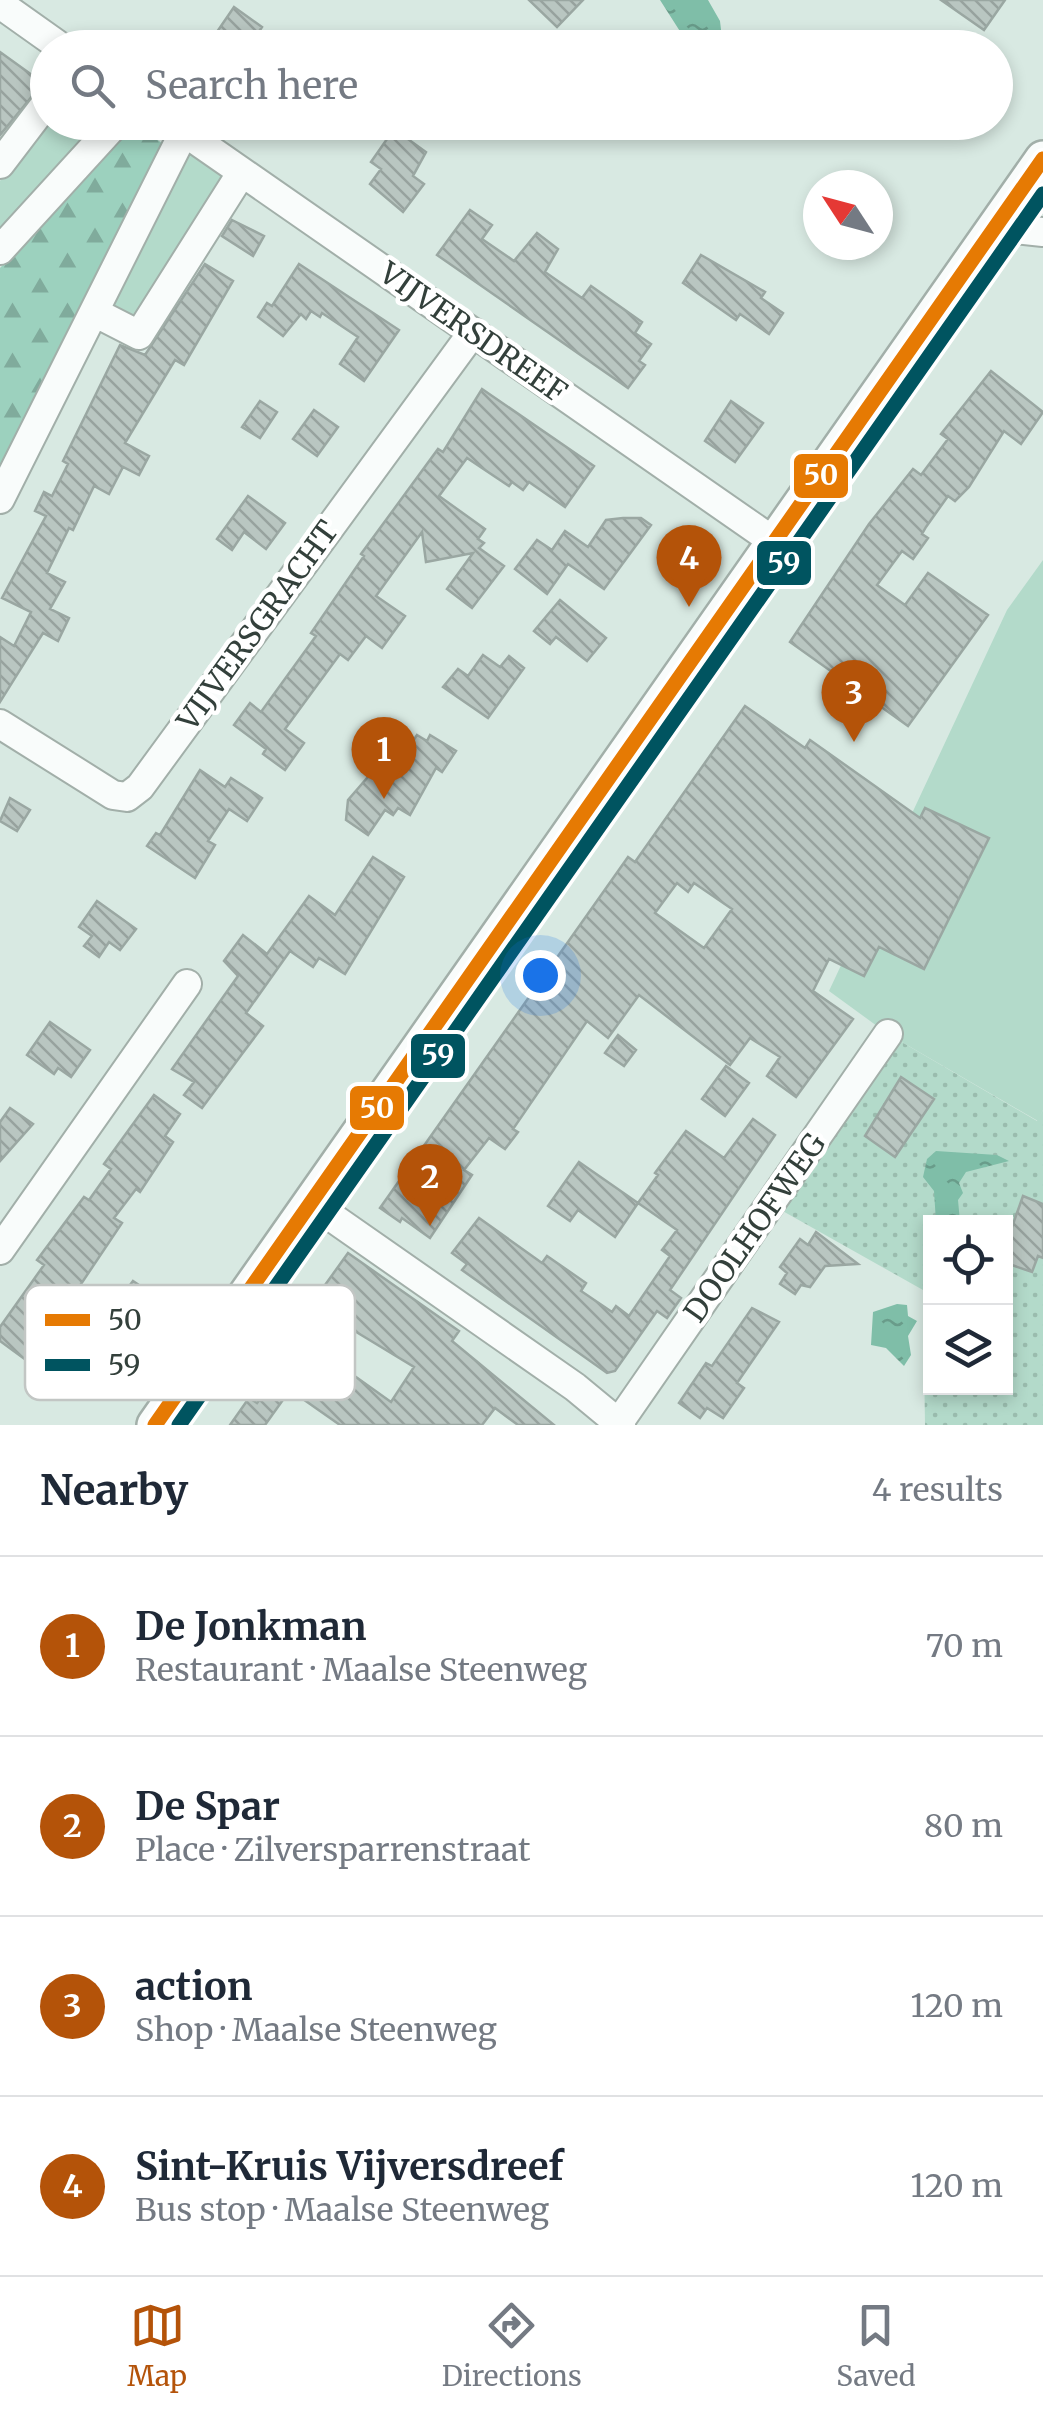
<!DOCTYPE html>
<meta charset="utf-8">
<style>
body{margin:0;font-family:Merriweather,serif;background:#f2f2f3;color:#1f2937}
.controls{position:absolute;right:30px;bottom:30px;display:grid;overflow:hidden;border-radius:0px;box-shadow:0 5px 15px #0003}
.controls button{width:90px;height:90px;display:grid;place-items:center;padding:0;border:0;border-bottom:2px solid #e0e1e3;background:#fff;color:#1f2937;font:50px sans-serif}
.compass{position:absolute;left:803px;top:170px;width:90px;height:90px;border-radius:50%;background:#fff;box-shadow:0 5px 15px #0003;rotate:306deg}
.you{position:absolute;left:540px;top:975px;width:35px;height:35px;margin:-25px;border:8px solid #fff;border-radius:50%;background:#1a73e8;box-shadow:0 0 0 15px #1a73e833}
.badge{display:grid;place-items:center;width:65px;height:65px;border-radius:50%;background:#b45309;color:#fff;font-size:32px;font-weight:700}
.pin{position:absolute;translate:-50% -82px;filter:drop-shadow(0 2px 5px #0008)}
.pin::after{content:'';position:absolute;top:52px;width:35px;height:30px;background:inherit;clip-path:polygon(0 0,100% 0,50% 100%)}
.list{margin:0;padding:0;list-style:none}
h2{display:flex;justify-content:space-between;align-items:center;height:130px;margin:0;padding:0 40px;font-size:42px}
h2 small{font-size:32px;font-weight:400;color:#747a83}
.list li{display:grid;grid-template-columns:65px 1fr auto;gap:30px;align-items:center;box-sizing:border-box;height:180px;padding:0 40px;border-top:2px solid #e0e1e3}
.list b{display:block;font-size:38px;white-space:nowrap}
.list p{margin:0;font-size:32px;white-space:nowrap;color:#747a83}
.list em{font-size:32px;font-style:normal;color:#747a83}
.icon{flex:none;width:55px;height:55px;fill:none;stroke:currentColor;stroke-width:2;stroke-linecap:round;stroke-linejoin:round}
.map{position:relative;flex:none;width:1043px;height:1425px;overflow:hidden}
.search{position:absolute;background:#fff;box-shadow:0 5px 15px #0003;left:30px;right:30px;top:30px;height:110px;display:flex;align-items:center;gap:25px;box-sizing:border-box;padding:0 35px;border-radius:55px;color:#747a83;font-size:38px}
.sheet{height:850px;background:#fff}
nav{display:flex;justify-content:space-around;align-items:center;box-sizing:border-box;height:140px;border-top:2px solid #e0e1e3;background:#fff;font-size:28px;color:#747a83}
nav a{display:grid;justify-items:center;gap:5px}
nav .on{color:#b45309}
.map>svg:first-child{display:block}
.grass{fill:#b3daca}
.forest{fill:url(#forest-firs)}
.garden{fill:url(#garden-dots);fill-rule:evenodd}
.water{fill:url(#water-ripples)}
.building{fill:url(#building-back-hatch);stroke:#9aa7a2;stroke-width:2.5;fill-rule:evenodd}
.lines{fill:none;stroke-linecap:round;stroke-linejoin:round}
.minor-casing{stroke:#a2afa9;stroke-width:32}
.major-casing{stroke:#a2afa9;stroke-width:40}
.minor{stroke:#f9fcfb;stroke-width:28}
.major{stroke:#f9fcfb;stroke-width:35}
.bus-1-casing{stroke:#fff;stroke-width:22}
.bus-2-casing{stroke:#fff;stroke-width:22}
.bus-1{stroke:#e67a03;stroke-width:15}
.bus-2{stroke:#005460;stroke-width:15}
.labels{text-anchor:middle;stroke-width:9;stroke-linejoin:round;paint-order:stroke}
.street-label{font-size:30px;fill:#33403b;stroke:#fff}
.key{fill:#fff;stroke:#c2c6c4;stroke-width:2.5}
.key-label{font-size:28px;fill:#33403b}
.line-badge{stroke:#fff;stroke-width:4}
.badge-label{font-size:28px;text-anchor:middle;font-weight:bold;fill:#fff}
</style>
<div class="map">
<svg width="1043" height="1425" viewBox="0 0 1043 1425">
<defs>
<pattern id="forest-firs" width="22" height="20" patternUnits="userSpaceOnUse" patternTransform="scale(2.5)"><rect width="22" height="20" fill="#9cd1be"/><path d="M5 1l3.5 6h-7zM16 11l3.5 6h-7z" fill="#80ab9c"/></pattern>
<pattern id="garden-dots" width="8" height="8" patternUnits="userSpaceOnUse" patternTransform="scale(2.5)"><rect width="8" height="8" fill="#b3daca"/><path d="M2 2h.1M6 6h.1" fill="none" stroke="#9abcae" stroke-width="1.8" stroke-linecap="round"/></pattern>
<pattern id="water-ripples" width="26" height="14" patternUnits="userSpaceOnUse" patternTransform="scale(2.5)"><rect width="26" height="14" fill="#7fbea8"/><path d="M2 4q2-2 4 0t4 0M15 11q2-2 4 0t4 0" fill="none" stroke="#699c8a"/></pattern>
<pattern id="building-back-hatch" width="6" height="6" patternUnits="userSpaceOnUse" patternTransform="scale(2.5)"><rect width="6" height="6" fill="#b9c6c1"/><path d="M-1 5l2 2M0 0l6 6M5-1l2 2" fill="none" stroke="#97a29e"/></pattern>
</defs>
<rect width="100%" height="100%" fill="#d8e9e2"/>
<!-- grass -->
<path class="grass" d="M47,115L48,122L106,123L0,233V181Z
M194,150L225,176L139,319L116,317L107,298L180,156Z
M1043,560V1110L1038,1121L888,1034L829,991L1007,610Z"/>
<!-- forest -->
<path class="forest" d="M136,123L168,148L0,476V268Z"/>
<!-- garden -->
<path class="garden" d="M888,1034L1037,1121L1043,1110V1425H925L923,1290L772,1205ZM930,1222H1006V1388H930Z"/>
<!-- water -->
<path class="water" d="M660,0H708L720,21L723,47H690Z
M936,1151L997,1155L1009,1161L966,1172L959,1183L963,1193L958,1200L960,1222H936L934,1191L923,1177L927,1159Z
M897,1304L907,1305L908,1316L917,1321L908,1336L911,1355L904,1366L886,1348L871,1345L873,1312Z"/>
<!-- building -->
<path class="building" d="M529,0H583L557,27Z
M941,0H1005L984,30Z
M234,7L262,27L248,48H206Z
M0,52L43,83L0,135Z
M394,129L426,152L413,176L424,184L403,212L370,184L381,169L371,162Z
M470,210L492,225L482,239L514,261L537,233L558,249L545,272L582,298L591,286L642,322L635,333L651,344L639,361L645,365L628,388L437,255Z
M232,220L264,236L253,256L222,236Z
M701,255L765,292L761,298L783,313L769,334L740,314L736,320L683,283Z
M205,264L233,281L184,365L175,360L125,443L149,456L139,475L123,467L109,494L94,486L73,530L69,528L47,573L65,582L50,609L69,618L58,641L43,633L0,702V637L14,646L31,612L2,598L46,516L35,511L44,492L52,496L68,464L63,461L120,345L145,355Z
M299,264L399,330L364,381L340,364L358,337L322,313L320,317L311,311L306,319L301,314L283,336L258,317L267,303L272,306Z
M991,371L1043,412L1021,444L1004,431L969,487L955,501L948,496L926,527L922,534L928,538L913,559L902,551L877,585L905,605L928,573L988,615L908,726L790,642L869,524L913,469L921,475L948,439L941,434Z
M482,389L594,466L565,507L529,482L523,490L512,482L509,486L467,458L439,496L485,529L478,539L484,543L479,548L504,566L472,608L447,589L473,553L426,562L422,532L376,596L405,616L382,648L366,636L348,660L340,654L285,729L304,743L285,770L263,754L266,749L234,725L250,703L261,712L316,636L311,633L364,556L361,554L438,449L443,452Z
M260,401L277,412L260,438L242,427Z
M731,401L763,423L735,462L705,441Z
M314,410L338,427L317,456L293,439Z
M248,496L285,523L266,549L244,532L232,550L217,539Z
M623,518H641L651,525L604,589L568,564L547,594L515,569L537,540L552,550L565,531L588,547L606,520Z
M560,600L606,638L587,661L556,637L550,644L534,631Z
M483,655L500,667L509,656L524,668L488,718L443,687L458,669L468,676Z
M745,706L805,748L810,740L920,818L925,808L989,838L924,969L879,947L864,976L829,959L813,991L853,1019L796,1097L767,1076L780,1057L750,1038L730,1065L639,995L608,1038L587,1021L513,1129L518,1132L505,1149L489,1138L464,1170L472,1175L430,1238L402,1218L400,1222L380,1208L628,857L635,862ZM677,883L688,892L694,883L732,909L704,948L655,913Z
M417,735L427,741L430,735L456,751L442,772L436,768L410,815L398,808L393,815L385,810L368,835L346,820L348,800L380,763L384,765L400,740L409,747Z
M200,770L225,787L231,778L262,798L247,821L229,809L208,841L215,845L195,878L147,846L156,833L160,835Z
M10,798L30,810L17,831L0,821Z
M373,857L404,877L345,974L319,958L313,967L290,951L246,1013L263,1026L242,1054L202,1108L184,1095L194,1082L172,1069L238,976L224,961L243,935L267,954L309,896L335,915Z
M97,901L136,929L120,950L109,942L99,957L84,946L92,936L79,927Z
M50,1022L90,1050L71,1077L58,1068L54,1074L27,1055Z
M618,1035L636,1050L624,1066L605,1053Z
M726,1066L749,1083L725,1116L702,1099Z
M901,1077L934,1099L895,1157L865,1136Z
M154,1095L180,1114L165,1136L173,1142L140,1192L136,1189L114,1218L122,1223L77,1290L70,1285L46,1319L42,1330L46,1333L26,1360L0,1341V1327L44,1265L37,1260L84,1197L89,1200L111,1169L104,1164Z
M10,1108L33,1124L0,1161V1122Z
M753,1119L775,1135L670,1290L681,1298L667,1318L657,1311L615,1371L607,1373L462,1270L467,1264L452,1253L479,1218L542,1263L547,1256L586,1283L581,1291L612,1312L616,1306L629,1316L670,1256L662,1250L677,1230L638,1203L658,1175L655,1173L686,1131L724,1158Z
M579,1162L638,1203L615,1237L578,1210L570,1221L548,1206Z
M1023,1196L1043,1204V1258L1038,1256L1032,1272L1006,1263V1244Z
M816,1232L858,1264L825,1266L810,1287L801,1285L795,1294L780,1284L787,1273L780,1267L800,1239L808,1245Z
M348,1253L459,1331L452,1341L554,1425H518L495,1408L482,1425H340L290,1390L265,1425H230L249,1398L257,1403L277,1377L273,1374L299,1337L294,1334L297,1324ZM348,1327L414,1367L391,1402L328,1357Z
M133,1281L151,1293L137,1313L119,1300Z
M752,1308L779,1322L737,1383L744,1388L723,1418L707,1408L700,1418L679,1403L706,1363L712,1366Z"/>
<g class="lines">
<!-- minor casing -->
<g class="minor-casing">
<path id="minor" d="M0,4L62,48
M170,122L776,543
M0,164L48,101
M995,227L1043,232
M0,250L117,122
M94,312L139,335L242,172
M0,499L184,132
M0,724L113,795L127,797L140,787L473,332
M313,1204L575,1387L621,1425
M0,1250L187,984
M620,1421L888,1034"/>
</g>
<!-- major casing -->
<g class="major-casing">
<path id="major" d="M155,1425L1043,159"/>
</g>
<!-- minor -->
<use href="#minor" class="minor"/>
<!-- major -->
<use href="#major" class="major"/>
<!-- bus-1 casing -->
<g class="bus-1-casing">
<path id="bus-1" d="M155,1425L1043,159"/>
</g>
<!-- bus-2 casing -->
<g class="bus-2-casing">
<path id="bus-2" d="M179,1425L1043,194"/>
</g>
<!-- bus-1 -->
<use href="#bus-1" class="bus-1"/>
<!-- bus-2 -->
<use href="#bus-2" class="bus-2"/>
</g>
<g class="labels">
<!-- street labels -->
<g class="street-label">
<text transform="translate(473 333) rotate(35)" y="10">VIJVERSDREEF</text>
<text transform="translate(258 626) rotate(-54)" y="10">VIJVERSGRACHT</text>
<text transform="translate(755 1228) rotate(-55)" y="10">DOOLHOFWEG</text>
</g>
</g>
<!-- legend -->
<rect x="25" y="1285" width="330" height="115" rx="15" class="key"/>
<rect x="45" y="1314" width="45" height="12" fill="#e67a03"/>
<rect x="45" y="1359" width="45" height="12" fill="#005460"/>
<g class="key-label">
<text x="108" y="1330">50</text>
<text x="108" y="1375">59</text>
</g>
<g class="line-badge">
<rect x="792" y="452" width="58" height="48" rx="10" fill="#e67a03"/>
<rect x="755" y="539" width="58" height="48" rx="10" fill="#005460"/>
<rect x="409" y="1032" width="58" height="48" rx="10" fill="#005460"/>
<rect x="348" y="1084" width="58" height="48" rx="10" fill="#e67a03"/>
</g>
<g class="badge-label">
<text x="821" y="485">50</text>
<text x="784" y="573">59</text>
<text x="438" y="1065">59</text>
<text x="377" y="1118">50</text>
</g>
</svg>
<div class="controls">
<button><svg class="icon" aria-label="locate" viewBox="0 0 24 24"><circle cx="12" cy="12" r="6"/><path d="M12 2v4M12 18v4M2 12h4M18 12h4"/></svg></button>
<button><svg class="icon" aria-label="layers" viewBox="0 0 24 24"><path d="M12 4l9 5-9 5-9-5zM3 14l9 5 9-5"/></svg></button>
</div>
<svg class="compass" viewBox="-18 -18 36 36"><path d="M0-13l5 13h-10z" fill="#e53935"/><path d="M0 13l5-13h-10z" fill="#747a83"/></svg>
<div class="you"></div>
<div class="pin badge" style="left:384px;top:799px">1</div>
<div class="pin badge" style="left:430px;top:1226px">2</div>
<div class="pin badge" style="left:854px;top:742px">3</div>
<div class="pin badge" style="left:689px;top:607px">4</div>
<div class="search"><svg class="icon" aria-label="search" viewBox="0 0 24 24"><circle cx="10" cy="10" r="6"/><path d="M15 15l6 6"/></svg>Search here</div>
</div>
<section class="sheet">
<h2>Nearby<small>4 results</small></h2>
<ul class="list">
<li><span class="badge">1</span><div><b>De Jonkman</b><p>Restaurant · Maalse Steenweg</p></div><em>70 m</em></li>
<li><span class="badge">2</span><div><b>De Spar</b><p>Place · Zilversparrenstraat</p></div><em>80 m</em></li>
<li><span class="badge">3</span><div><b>action</b><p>Shop · Maalse Steenweg</p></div><em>120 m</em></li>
<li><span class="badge">4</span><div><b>Sint-Kruis Vijversdreef</b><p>Bus stop · Maalse Steenweg</p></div><em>120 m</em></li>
</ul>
</section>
<nav>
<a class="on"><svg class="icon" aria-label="map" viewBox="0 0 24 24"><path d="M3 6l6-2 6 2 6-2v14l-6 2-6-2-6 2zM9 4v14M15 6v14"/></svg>Map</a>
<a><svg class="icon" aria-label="directions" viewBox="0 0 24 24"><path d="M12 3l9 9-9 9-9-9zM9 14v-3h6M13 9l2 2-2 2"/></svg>Directions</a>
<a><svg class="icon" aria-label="saved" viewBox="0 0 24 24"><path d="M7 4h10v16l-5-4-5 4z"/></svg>Saved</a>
</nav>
